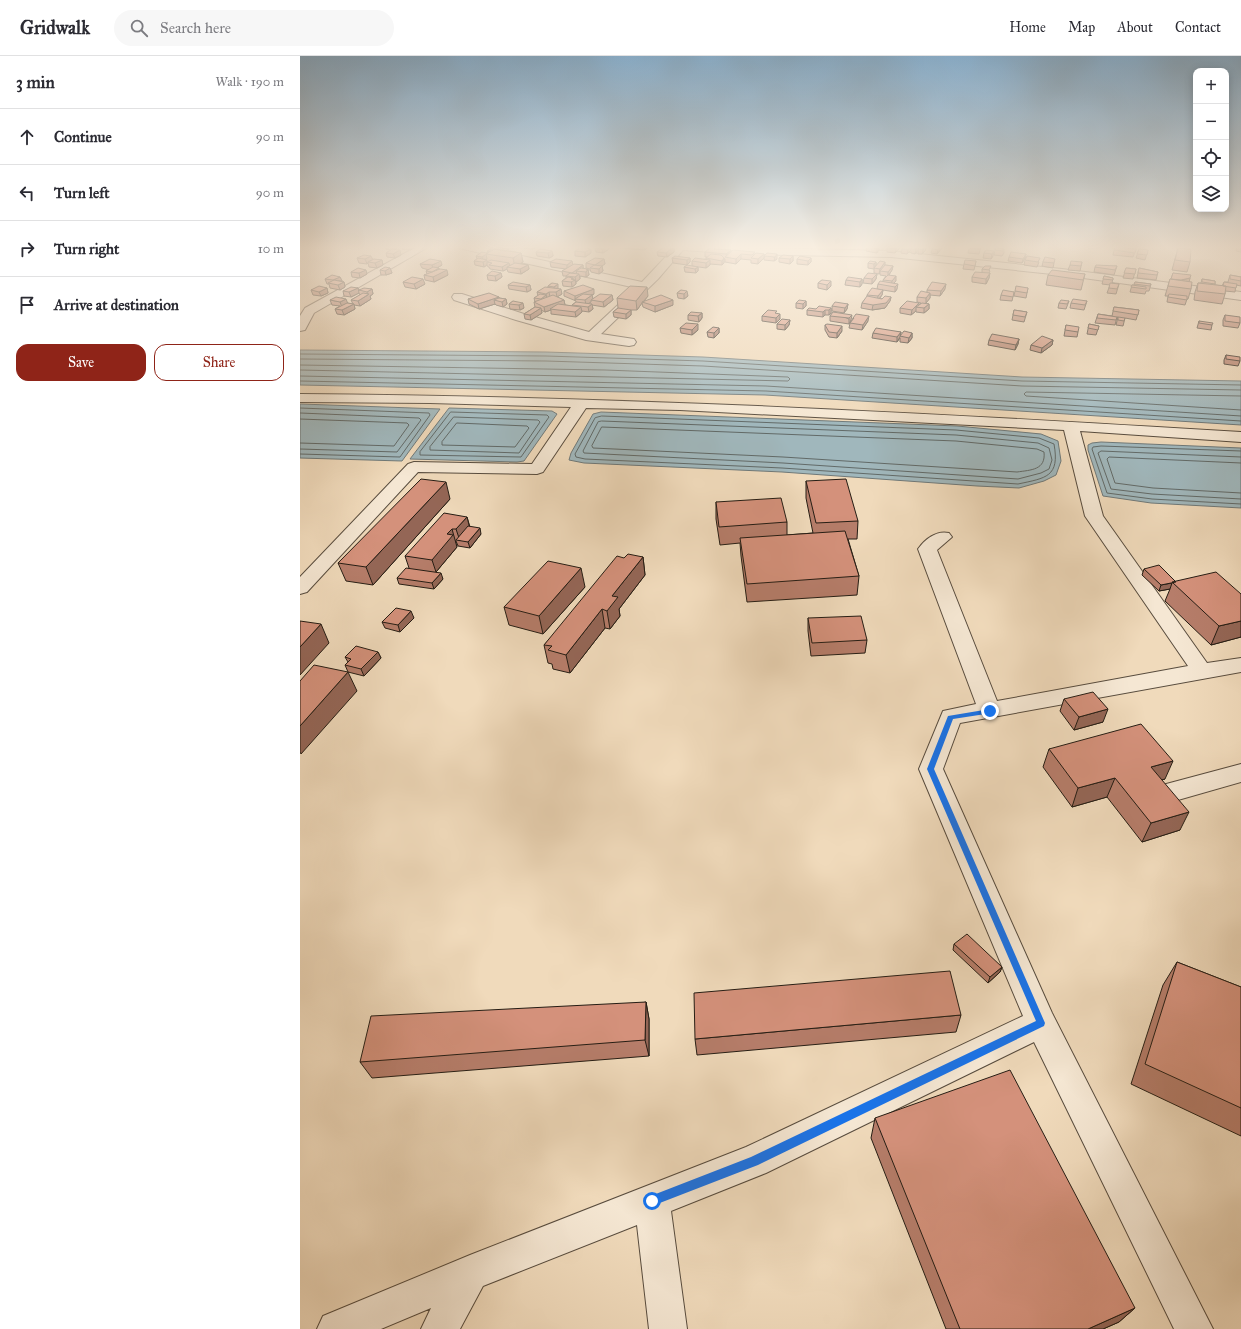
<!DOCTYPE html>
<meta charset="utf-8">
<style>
body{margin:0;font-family:"IM FELL Great Primer",serif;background:#f7f7f7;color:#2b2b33}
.controls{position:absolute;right:12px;top:12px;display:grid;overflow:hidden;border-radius:8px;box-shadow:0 2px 10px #0003}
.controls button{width:36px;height:36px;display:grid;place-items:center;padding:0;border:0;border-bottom:1px solid #e1e1e2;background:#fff;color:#2b2b33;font:20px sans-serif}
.stop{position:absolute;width:12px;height:12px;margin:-9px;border:3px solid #1a73e8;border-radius:50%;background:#fff}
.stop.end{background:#1a73e8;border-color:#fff;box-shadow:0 1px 4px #0008}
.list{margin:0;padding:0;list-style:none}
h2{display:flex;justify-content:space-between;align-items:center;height:52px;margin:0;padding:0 16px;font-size:17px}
h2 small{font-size:13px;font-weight:400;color:#7c7c81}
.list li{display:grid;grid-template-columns:26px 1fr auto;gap:12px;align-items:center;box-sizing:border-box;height:56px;padding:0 16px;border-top:1px solid #e1e1e2}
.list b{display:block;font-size:15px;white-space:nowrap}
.list em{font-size:13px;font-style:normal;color:#7c7c81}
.actions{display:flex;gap:8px;padding:12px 16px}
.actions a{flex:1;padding:9px 0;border:1px solid #8f2418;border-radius:12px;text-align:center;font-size:14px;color:#8f2418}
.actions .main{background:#8f2418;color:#fff}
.icon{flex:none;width:22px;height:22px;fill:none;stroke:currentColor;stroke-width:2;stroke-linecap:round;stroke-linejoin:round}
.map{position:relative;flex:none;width:941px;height:1273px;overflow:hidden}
header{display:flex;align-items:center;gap:24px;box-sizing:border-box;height:56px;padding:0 20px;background:#fff;border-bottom:1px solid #e1e1e2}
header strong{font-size:19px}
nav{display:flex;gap:22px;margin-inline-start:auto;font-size:14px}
.search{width:280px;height:36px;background:#f7f7f7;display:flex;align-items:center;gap:10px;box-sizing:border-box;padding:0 14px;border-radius:22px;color:#7c7c81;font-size:15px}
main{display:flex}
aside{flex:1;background:#fff}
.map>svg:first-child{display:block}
.water{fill:#a0b7bc;stroke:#6f7979}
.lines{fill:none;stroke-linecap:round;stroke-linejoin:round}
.shore{stroke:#626a68;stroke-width:1}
.minor-casing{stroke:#584c3e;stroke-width:2}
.minor{fill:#f5e7d3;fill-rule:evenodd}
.wall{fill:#b67d6a;stroke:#251d14}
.shaded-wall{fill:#946656;stroke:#251d14}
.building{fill:#d4917b;stroke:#251d14}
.route{fill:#1a73e8}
</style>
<header>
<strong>Gridwalk</strong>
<div class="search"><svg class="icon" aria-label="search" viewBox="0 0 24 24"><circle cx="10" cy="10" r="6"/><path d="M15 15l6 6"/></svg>Search here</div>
<nav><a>Home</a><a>Map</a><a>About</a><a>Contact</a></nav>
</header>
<main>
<aside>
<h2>3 min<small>Walk · 190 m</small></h2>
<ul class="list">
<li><svg class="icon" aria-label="ahead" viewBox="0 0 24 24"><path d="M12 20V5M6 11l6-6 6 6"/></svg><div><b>Continue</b></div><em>90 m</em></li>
<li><svg class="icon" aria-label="left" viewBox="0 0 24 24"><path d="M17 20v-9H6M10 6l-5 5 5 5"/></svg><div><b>Turn left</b></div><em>90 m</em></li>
<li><svg class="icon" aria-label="right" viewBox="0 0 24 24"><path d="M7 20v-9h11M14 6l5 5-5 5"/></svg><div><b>Turn right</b></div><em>10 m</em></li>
<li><svg class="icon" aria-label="arrive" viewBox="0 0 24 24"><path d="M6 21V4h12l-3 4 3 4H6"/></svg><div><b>Arrive at destination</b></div></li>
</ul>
<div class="actions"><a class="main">Save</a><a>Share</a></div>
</aside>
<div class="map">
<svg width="941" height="1273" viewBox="0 0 941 1273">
<rect width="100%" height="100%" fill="#f0dabb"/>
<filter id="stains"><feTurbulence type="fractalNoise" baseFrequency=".005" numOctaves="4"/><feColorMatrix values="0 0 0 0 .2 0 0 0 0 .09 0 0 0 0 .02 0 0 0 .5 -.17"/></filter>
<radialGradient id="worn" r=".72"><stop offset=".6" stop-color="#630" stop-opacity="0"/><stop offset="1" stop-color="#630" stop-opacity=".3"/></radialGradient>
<!-- water -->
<path class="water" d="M0,294L246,296L403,301L722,321L941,325V369L465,339L0,329Z
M0,348H1L140,353L102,405L0,402Z
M149,352L252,355L257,358L224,405L217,406L110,403Z
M301,356L657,370L741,378L758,385L761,405L756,419L744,425L719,432L677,430L482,416L284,407L269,404L271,397L293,358Z
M801,386L941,392V452L851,447L803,440L788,394V389L792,387Z"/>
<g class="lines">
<!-- shore -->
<path class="shore" d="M0,298L246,300L403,305L722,325L941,329
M0,303L246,305L403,310L722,330L941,334
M0,309L305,314L488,321L490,323L488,325L0,314
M0,320L466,330L941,360
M0,325L466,335L941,365
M941,340L726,336L724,338L726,340L941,354
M0,352L129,357L130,359L100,401L0,398
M151,356L247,359L249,361L221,401L120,399V396Z
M0,357L119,362L121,364L97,396L0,393
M302,360L656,374L739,382L754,388C760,421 746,422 718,428L482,412L285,403L276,401L275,398L295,362Z
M154,361L238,364L240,366L219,397L130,394V391Z
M0,363L107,367L109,369L94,390L0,387
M302,365L656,379L738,387L749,392L752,404L749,413L741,417L718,423L483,407L284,397L283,395L298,366Z
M157,367L227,370L229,372L215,391L142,389V386Z
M302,371L656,385L737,393L744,396C746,414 731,414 717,416L483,401L293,392L292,390Z
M941,395L801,390L793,391L792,393L807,437L852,443L941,448
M941,401L801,395L798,397L811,433L852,438L941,443
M941,407L809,401L807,403L815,427L853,432L941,437"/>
<!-- minor casing -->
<g class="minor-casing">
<path id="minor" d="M118,190H130L14,257L5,274L0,275V260L5,252Z
M158,190H176L342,226L373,193L370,190L591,195L762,213L941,236V244L762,219L591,201L441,198L383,194L358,223L301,278L334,283L336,286L334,289L329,290L286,284L216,264L154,244L152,241L154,238H162L224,258L289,276L336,232L163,193L159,192Z
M0,338C314,340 628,357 941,376V386L780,375L803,460L907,607L941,602V616L660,667L643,713L752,957L913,1273H874L734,986L466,1117L371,1155L387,1273H349L337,1169L183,1230L160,1273H121L131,1252L81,1273H17L23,1260L170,1199L446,1091L723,960L619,713L643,655L676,648L618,493C625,483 637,474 649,477L652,481L637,494L697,645L888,610L785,460L764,374L380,354L286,352L243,416L237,418L118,416L7,536L0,538V521L108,408L114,406L232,408L271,351L130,347L0,346Z
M941,708V726L864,748L855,745L852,738L855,731Z"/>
</g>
<!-- minor -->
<use href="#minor" class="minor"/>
</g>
<!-- wall -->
<path class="wall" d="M85,190H99V191L94,194L101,199L95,202L87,201L86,197L91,194L86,193Z
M102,190H116V191L110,194L102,193Z
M220,190H235V192L232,193L221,192Z
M299,190H308L309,193L303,197L296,196L295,192Z
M321,190H349L345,194L322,192Z
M567,190L579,193L577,197L566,195Z
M602,190L595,197L587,196V192Z
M603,190H628L627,191H626L625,195L622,198H618V194L615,198L611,197V194L607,198L601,197L602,193L603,191Z
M634,190H642L641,193L637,198L631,197L632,193Z
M681,190L679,198L668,197L669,192Z
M937,190H941V196L936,195Z
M374,191V196L367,201L358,200L357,196Z
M416,192V194H431V197L455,198H464V202L458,208L451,207V204L441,203L436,208L425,206V203L424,202V207L422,209L410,208V209L406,212L392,210V205L406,203V202L407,201H405V196Z
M878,192L890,206L887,216L872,214Z
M704,193V197L702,200L694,199L695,194Z
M836,193L833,201L813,199L814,194Z
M839,193L848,194L845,204L836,202Z
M686,194L693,200L691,203L683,202L684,197Z
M187,195H210L221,197L223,206L220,207L228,209L229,213L221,218L208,216L207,213L203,215L190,213L189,211H188L187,209L184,211L175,209L174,205L177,203L176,200L188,197Z
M252,195L253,200L249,202L237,200L236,196Z
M275,195L291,197L285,201L275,200Z
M467,197L477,203L474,205L464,204V200Z
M726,198L725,202L722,207L708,205L709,201Z
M493,200V205L490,208L479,206V202Z
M727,200L739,206L737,211L724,209L725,204Z
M745,201L754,207L753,212L742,210L743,206Z
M57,202L82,204L83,209L77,212L69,211L68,207L67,208L59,207Z
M372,202H390V206L387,209L373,207Z
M511,202V206L508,209L497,208V203Z
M304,203L305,208L301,210H302L303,215L299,218L291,216L290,213L286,212V207Z
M272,205V209H283V212L288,214L289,219L286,221L280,220V223L276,226V228L272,231L263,230L262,225L266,222V220H263L262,215L266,213L251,211L250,206Z
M676,205L674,214L663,213L664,208Z
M576,206V210L585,209L593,210L592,214L589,219L596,225L594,227L597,233L595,236L577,233L578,228L583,226V224L586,220L580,219V217L579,218L574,217V213L568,212V207Z
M782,206L780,215L768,214L770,209Z
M120,208L142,209L137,212H139V213L148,219L134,226L125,224L124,219L127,218L126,215L129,214L122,212Z
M685,210L690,215L689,217V222L686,228L672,226V221L682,217V213Z
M817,210L814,219L794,216L795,211Z
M384,211H398V215L396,217L385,216Z
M90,212L92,217L86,219H81L80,214Z
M826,212L836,213L833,223L823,222Z
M839,212L858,216L856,224L837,222Z
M51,216L67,218L60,222L52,221Z
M201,217L202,221L196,225L188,224L187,219Z
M873,217L890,222L889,225L891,233L888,243H887L885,249L867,246L868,240H865L870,223H871Z
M577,218L576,223L572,228L563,227L564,222Z
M785,218L781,234L746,229L748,219Z
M930,219L941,221V230L936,229L935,236L925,235V238L922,248L894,244L895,236L898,227H901L902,223L915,225V229L922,230L924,226H928Z
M804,220L813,222L812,227L819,228L816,238L807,237L810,229L802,228Z
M40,221L42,225L44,226L45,231L40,234L30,232L29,228H27L25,223Z
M562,223V228L560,231L545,229L546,224Z
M522,224L531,230L527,234L518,232V227Z
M103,226L125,228L116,233L105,231Z
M835,226L851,228L849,235H846L845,238L830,236L832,229H834Z
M252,227L258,233L262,238L257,241L264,244L265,249L272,250V249L276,246V245L264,240V235L294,238L292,239L293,243L312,239L313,244L304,251L292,249L293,253L289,256L282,255V256L276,261L251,258V254L245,256L241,254L242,257L231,264L225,263L224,258L235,251L234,246H235L234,242L238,240L237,236L248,231V230Z
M208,229H230L231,234L227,236L209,233Z
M27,232L28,237L21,240L13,239L11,234Z
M58,232L59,234L72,233L73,238L70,240L71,243L60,250L54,249L55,253L44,259L37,258L35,253L40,250L32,249L30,244L53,248L51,244L60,239L59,237L51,241L44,240L43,235Z
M728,232L726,242L714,240L715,235Z
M645,233L640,240L630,239V242L626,247L629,248V253L624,257L616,256V255L611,259L600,257V252L619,249L621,247L617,246V241L627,236V234Z
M381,234L388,240L384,243L378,242L377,237Z
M583,234L582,239L580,242L582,243L591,241L590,245L585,252L572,254L561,252L562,247L567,241V239Z
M714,236L712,245L700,244L701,239Z
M348,240L344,245L373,249L355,256L343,251L342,247L337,254H331V259L326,263L314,261L313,256L318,252L317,242Z
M199,241V242L206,243L207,248L203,251L196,249L195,248L179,253L169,248L168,243Z
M213,245L224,252L220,254L210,253L209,248Z
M506,245V250L503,253L496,252V247Z
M769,245L766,253L758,252L759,247Z
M787,245L784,254L770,252L771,247Z
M548,248L547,253L544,257L532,255V250Z
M814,251L839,254L836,264L825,262L823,270L816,269L818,261H817L815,269L795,267L798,258L812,260Z
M531,252V257L529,259H525L523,261L507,259V254Z
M714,254L727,256L724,266L712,264Z
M533,256L551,264L549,268L530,265V260Z
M402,257V262L399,266L388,264V259Z
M477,258L480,263L476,267L462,265V260Z
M925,259L940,267L938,272L923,270V264Z
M553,262L568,265L562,274L549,272L550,267L552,264Z
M490,264L489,269L485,274L477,273V268Z
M899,265L912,269L911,274L897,272Z
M789,268L799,270L796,279L787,278Z
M525,269L542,275L537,282L529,281L525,274Z
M766,269L778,276L777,281L764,280Z
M380,272L398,274L392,279L381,277Z
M419,272V277L414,282L408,281L407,276Z
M601,276L600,280L612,277V282L608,287L600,286V282L597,286L572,282L573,277Z
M719,283L718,288L715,294L688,289L689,284Z
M753,284L752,289L741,297L730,294L731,289Z
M926,299L940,305L938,310L924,308V304Z
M506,425L558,465L557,483H548L559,520L557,539L447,546L441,500L440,487L420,489L416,463V446L487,466V479L513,477L506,442Z
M150,443L73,529L46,525L38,507Z
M167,461L170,471L181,478L170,492L158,490L156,485H155L157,491L136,516L143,523L134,533L99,528L97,522L109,512L105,500Z
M343,501L345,519L319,553L320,560L310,573L305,572L270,617L253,613L252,608L248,607L244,589L324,502Z
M844,513L876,526L941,538V581L911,589L865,545L870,533L859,535L842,519Z
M285,531L243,578L209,569L204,551Z
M114,562L100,576L85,572L82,566Z
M508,562L567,584L565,597L511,600L508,575Z
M78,596L81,602L64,620L48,616L45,609L48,606L45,601Z
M764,643L803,666L774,674L760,655Z
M749,693L865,723L862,724L880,774L842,786L807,741L772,751L743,711Z
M654,888L702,911L700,916L688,927L653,894Z
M877,906L941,931V1080L831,1028L863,929Z
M346,946L349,963V1000L72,1022L60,1006Z
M661,959L656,976L397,999L395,983Z
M575,1062L835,1252L819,1266L803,1273H646L571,1082Z"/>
<!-- shaded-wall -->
<path class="shaded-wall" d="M92,190H99V191L93,194Z
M109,190H116V191L110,194Z
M231,190H235V192L232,193Z
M307,190H308L309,193L303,197L302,193Z
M344,190H349L345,194Z
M579,190V193L577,197V192Z
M599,190H602L595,197L596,193Z
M611,190H612L611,194L607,198L608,194Z
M619,190L618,194L615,198L616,193Z
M624,190H626V192L625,195L622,198Z
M641,190H642L641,193L637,198L638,194Z
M374,191V196L367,201L366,197Z
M291,193V197L285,201V196Z
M100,194L101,199L95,202L93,198Z
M431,194V199L427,202L426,198Z
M252,195L253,200L249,202L248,197Z
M694,195L693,200L691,203L692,198Z
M221,197L223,206L215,211L213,202Z
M186,198L187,203L183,205L182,201Z
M441,198V203L436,208V203Z
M464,198V202L458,208V203Z
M477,198V203L474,205L475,201Z
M726,198L725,202L722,207L723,203Z
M71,200L73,204L68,206V207L67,208L65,203Z
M493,200V205L490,208V203Z
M390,202V206L387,209V204Z
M424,202V207L422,209V205Z
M511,202V206L508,209V205Z
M304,203L305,208L297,213L295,209Z
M82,204L83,209L77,212L75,207Z
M187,204V209L184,211L183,206Z
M410,204V209L406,212V207Z
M141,205L142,209L133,214L132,209Z
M272,205L273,210L267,214V209Z
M576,206V210L574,213V208Z
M585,206V211L580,215V217L579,218L580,213Z
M209,207L210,211H207V213L203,215L202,211Z
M228,209L229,213L221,218L220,213Z
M283,209V214L276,215L277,218L273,221L272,217Z
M302,210L303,215L299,218V213Z
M593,210L592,214L588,220V216Z
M398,211V215L396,217L395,213Z
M90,212L92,217L86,219L85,215Z
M139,212L140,217L147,214L148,219L134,226L132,216Z
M288,213L289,219L286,221V214Z
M66,214L67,218L60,222L59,217Z
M201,217L202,221L196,225L195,220Z
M690,217L689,222L686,228V223Z
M279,218L280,223L276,226L275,221Z
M577,218L576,223L572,228V223Z
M596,220V225L591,230L592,225Z
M40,221L42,225L33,224Z
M273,222L274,225L275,224L276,228L272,231L271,223Z
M890,222L889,227L881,224Z
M123,223L125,228L116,233L114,228Z
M562,223V228L560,231V226Z
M531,225V230L527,234V229Z
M44,226L45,231L40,234L38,229Z
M258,228V233L254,236V231Z
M598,228L597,233L595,236V231Z
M646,228L645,233L640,240L641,235Z
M230,229L231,234L227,236L226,231Z
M347,231L348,240L343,246H342V247L337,254L336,245Z
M27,232L28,237L21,240L19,236Z
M58,232L59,237L51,241L49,236Z
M72,233L73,238L70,240L71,243L60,250L58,245L68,239L67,236Z
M261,233L262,238L257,241L256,236Z
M294,233V238L279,243H275V245V240Z
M583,234L582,239L577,245L578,240Z
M387,235L388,240L384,243V238Z
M249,236L250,241L247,243L246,238Z
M630,237V242L626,247V242Z
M246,239L247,244L242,248L241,243Z
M292,239L293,244H291V246L286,249L285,244Z
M312,239L313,244L304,251L303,246Z
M199,241L200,245L194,244L195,248L179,253L178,248Z
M591,241L590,245L585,252L572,254L573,249Z
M46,243L48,248L42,251L40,246Z
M206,243L207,248L203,251L202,246Z
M264,244L265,249L250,253L251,254L245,256L244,251Z
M373,244V249L355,256V250Z
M506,245V250L503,253V248Z
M223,247L224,252L220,254L219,249Z
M619,247V251H616V255L611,259L612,254Z
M54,248L55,253L44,259L42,254Z
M292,248L293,253L289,256L288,251Z
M548,248L547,253L544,257L545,252Z
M629,248V253L624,257V252Z
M281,251L282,256L276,261L275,256Z
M241,252L242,257L231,264L230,259Z
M531,252V257L529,259V254Z
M331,254V259L326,263V258Z
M525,254V259L523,261V256Z
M402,257V262L399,266L398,260Z
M480,258V263L476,267V262Z
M552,259L551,264L549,268V262Z
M569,260L568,265L562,274L563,269Z
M490,264L489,269L485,274V269Z
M398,268V274L392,279V274Z
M542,270V275L537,282V277Z
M419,272V277L414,282V277Z
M601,276L600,281L597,286V281Z
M612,277V282L608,287L609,282Z
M719,283L718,288L715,294L716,289Z
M753,284L752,289L741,297L742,292Z
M146,426L150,443L73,529L66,511Z
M167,461L170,473L160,485L156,473Z
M180,472L181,478L170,492L168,486Z
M152,473L157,491L136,516L132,504L147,478Z
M343,501L345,519L319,553L320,560L310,573L307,555L312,540Z
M281,512L285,531L243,578L239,560Z
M141,517L143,523L134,533L132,527Z
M872,527L870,533L859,535L861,529Z
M302,553L305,572L270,617L266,599Z
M111,555L114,562L100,576L98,569Z
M941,565V581L911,589L919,570Z
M21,568L29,587L0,619V591Z
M78,596L81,602L64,620L61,613Z
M48,616L57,635L1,698L0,696V670Z
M808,653L803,666L774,674L779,661Z
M873,705L865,723L843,729L851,711Z
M815,722L807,741L772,751L778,732Z
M889,756L880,774L842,786L851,767Z
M702,911L700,916L688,927L690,921Z
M346,946L349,963V1000L345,984Z
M835,1252L819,1266L803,1273H788Z"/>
<!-- building -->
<path class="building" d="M299,190H307L302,193L295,192Z
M365,190L374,191L366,197L357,196Z
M567,190H579L577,192L567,191Z
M589,190H599L596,193L587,192Z
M605,190H611L608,194L602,193Z
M614,190H619L616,193H611Z
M621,190L625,191L623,194L618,193Z
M634,190H641L638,194L632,193Z
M670,190H681L680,193L669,192Z
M195,191L209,193L206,195L194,193L191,195H187Z
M281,191L291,193L285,196L275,195Z
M411,191L416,192L414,193L431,194L426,198L405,196Z
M815,191L836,193L835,197L814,194Z
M696,192L704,193L703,195L695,194Z
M878,192L891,193L890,206L875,204Z
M92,193L100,194L93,198L86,197Z
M194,193L221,197L213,202L186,198Z
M240,193L252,195L248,197L236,196Z
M839,193L848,194L847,199L837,198Z
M433,194L455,196L452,199L441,198L436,203L425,201Z
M686,194L694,195L692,198L684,197Z
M182,196L188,197L182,201L176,200Z
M711,196L726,198L723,203L709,201Z
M456,197L464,198L458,203L451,202Z
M467,197L477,198L475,201L464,200Z
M411,198L421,199L424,202L422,205L406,202Z
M64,199L71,200L65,203L57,202Z
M483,199L493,200L490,203L479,202Z
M375,200L390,202L387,204L372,202Z
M500,200L511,202L508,205L497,203Z
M727,200L740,202L738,206L725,204Z
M745,201L755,203L754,207L743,206Z
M178,202L187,204L183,206L174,205Z
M295,202L304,203L295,209L286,207Z
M395,202L410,204L406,207L392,205Z
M74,203L82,204L75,207L68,206Z
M130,203L141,205L132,209L120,208Z
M256,203L272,205L267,209L250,206Z
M191,204L209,207L202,211L189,209L192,207L187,206Z
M665,204L676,205L675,210L664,208Z
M570,205L576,206L574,208L568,207Z
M580,205L585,206L580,213L574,212Z
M771,205L782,206L781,210L770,209Z
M215,207L228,209L220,213L207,211Z
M274,208L283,209L272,217L262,215Z
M294,209L302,210L299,213L290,212Z
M387,209L398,211L395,213L384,211Z
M585,209L593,210L588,216L580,215Z
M796,209L817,210L815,214L795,211Z
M685,210H691L689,214L682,213Z
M85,211L90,212L85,215L80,214Z
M133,211L139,212L132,216L126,215Z
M58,212L66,214L59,217L51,216Z
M281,212L288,213L286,214H288L286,216L276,215Z
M826,212L836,213L835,218L824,217Z
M839,212L858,216L857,219L838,217Z
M140,213L147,214L133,221L124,219Z
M752,214L785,218L783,224L748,219Z
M192,215L201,217L195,220L187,219Z
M675,216L690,217L686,223L672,221Z
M270,217L279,218L275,221L266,220Z
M568,217L577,218L572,223L564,222Z
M873,217L891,219L890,222L881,224L871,223Z
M32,219L40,221L33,224L25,223Z
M588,219L596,220L592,225L583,224Z
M930,219L941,221V225L930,223Z
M804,220L813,222V224L803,223Z
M112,221L123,223L114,228L103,226Z
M268,221L273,222L271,223L275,224L271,226L262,225Z
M548,221L562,223L560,226L546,224Z
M870,223L892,226L891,233L868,230Z
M902,223L915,225V228L902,226Z
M34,224L44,226L38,229L28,227Z
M522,224L531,225L527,229L518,227Z
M580,225L598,228L595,231L578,228Z
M213,226L230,229L226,231L208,229Z
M632,226L646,228L641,235L627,234Z
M835,226L851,228L850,230L834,228Z
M924,226L937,228L936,232L923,230Z
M252,227L258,228L254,231L248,230Z
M810,227L819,228L817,233L809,232Z
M898,227L926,230L925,238L897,235Z
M283,229L294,233L275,240L264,235Z
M832,229L846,231V233L831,231Z
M19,230L27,232L19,236L11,234Z
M330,230L347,231L336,245L317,242Z
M716,230L728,232L727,237L715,235Z
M51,231L58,232L49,236L43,235Z
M245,231L261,233L256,236H249L246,238L237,236Z
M64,232L72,233L67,236L59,234Z
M572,232L583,234L578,240L567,239Z
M381,234L387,235L384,238L377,237Z
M703,234L714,236L713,241L701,239Z
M621,235L630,237L626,242L617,241Z
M63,237L69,238L58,245L51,244Z
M189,237L199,241L178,248L168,243Z
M240,238L246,239L241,243L234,242Z
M283,238L292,239L285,244L275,243Z
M300,238L312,239L303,246L291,244Z
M869,238L887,240V244L868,241Z
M253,239L264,244L244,251L234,246Z
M361,239L373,244L355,250L342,246Z
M567,240L582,243L585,240L591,241L586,247L573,249L562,247Z
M36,241L46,243L40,246L30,244Z
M199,242L206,243L202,246L194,244Z
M773,243L787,245L785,249L771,247Z
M499,244L506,245L503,248L496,247Z
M761,244L769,245L767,248L759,247Z
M213,245L223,247L219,249L209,248Z
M607,245L619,247L612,254L600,252Z
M276,246L292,248L288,251L272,249Z
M535,246L548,248L545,252L532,250Z
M47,247L54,248L42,254L35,253Z
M622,247L629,248L624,252L616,251Z
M258,248L281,251L275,256L250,253Z
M519,250L531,252L529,254H525L523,256L507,254L509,252L516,253Z
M235,251L241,252L230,259L224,258Z
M814,251L839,254L838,259L813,255Z
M318,252L331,254L326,258L313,256Z
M468,254L477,255L475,257L480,258L476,262L462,260Z
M714,254L727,256L725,261L713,259Z
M391,256L402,257L398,260L388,259Z
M533,256L552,259L549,262L530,260Z
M556,258L569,260L563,269L550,267L554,262H553Z
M798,258L817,261L816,264L797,262Z
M925,259L940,261V267L925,265Z
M818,261L825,262L824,265L818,264Z
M482,263L490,264L485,269L477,268Z
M899,265L913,267L912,269L899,267Z
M386,267L398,268L392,274L380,272Z
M527,268L542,270L537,277L529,276L525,269Z
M789,268L799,270L798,274L788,272Z
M766,269L779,271L778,276L765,274Z
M413,271L419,272L414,277L407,276Z
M576,272L601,276L597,281L573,277Z
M604,275L612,277L609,282L600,280Z
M692,278L719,283L716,289L689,284Z
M742,280L753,284L742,292L731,289Z
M926,299L940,301V305L926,303Z
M121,423L146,426L66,511L38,507Z
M546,423L558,465L516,467L506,425Z
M481,442L487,466L419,471L416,446Z
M144,457L167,461L156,473H152L147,478L153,479L132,504L105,500Z
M168,470L180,472L168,486L156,484Z
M545,475L559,520L447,528L440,482Z
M328,498L343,501L312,540L318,541L307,555L302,553L266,599L248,594L252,590L244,589L317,500L324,502Z
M248,505L281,512L239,560L204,551Z
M859,509L876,526L861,529L844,513Z
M106,512L141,517L132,527L97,522Z
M916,516L941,538V565L919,570L872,526Z
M96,552L111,555L98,569L82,566Z
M561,560L567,584L512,587L508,562Z
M0,565L21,568L0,591Z
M56,590L78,596L61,613L45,609L51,603L45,601Z
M14,609L48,616L0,670V625Z
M793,636L808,653L779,661L764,643Z
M841,668L873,705L851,711L889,756L851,767L815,722L778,732L749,693Z
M667,878L702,911L690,921L654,888Z
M877,906L941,931V1052L845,1008Z
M650,915L661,959L395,983L394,937Z
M346,946L345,984L60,1006L71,960Z
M710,1014L835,1252L788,1273H660L575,1062Z"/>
<!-- sky -->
<linearGradient id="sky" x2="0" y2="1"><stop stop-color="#8bb5d6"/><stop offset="0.52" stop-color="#f8eee0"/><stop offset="1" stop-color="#f8eee0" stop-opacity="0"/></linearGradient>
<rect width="941" height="368" fill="url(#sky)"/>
<!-- route -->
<path class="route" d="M690,653L693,655L692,657L653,663L634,713L745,967L744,970L458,1109L352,1150L348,1149L347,1145L348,1141L451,1101L736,965L627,713L648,660Z"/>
<rect width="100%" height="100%" filter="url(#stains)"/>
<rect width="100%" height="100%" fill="url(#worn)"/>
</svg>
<div class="controls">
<button>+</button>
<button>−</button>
<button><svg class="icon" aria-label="locate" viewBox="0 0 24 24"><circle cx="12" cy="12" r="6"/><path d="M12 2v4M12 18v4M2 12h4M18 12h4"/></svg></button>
<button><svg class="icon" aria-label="layers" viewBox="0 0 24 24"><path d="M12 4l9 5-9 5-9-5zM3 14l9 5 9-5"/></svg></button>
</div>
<div class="stop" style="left:352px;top:1145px"></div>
<div class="stop end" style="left:690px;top:655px"></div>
</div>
</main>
